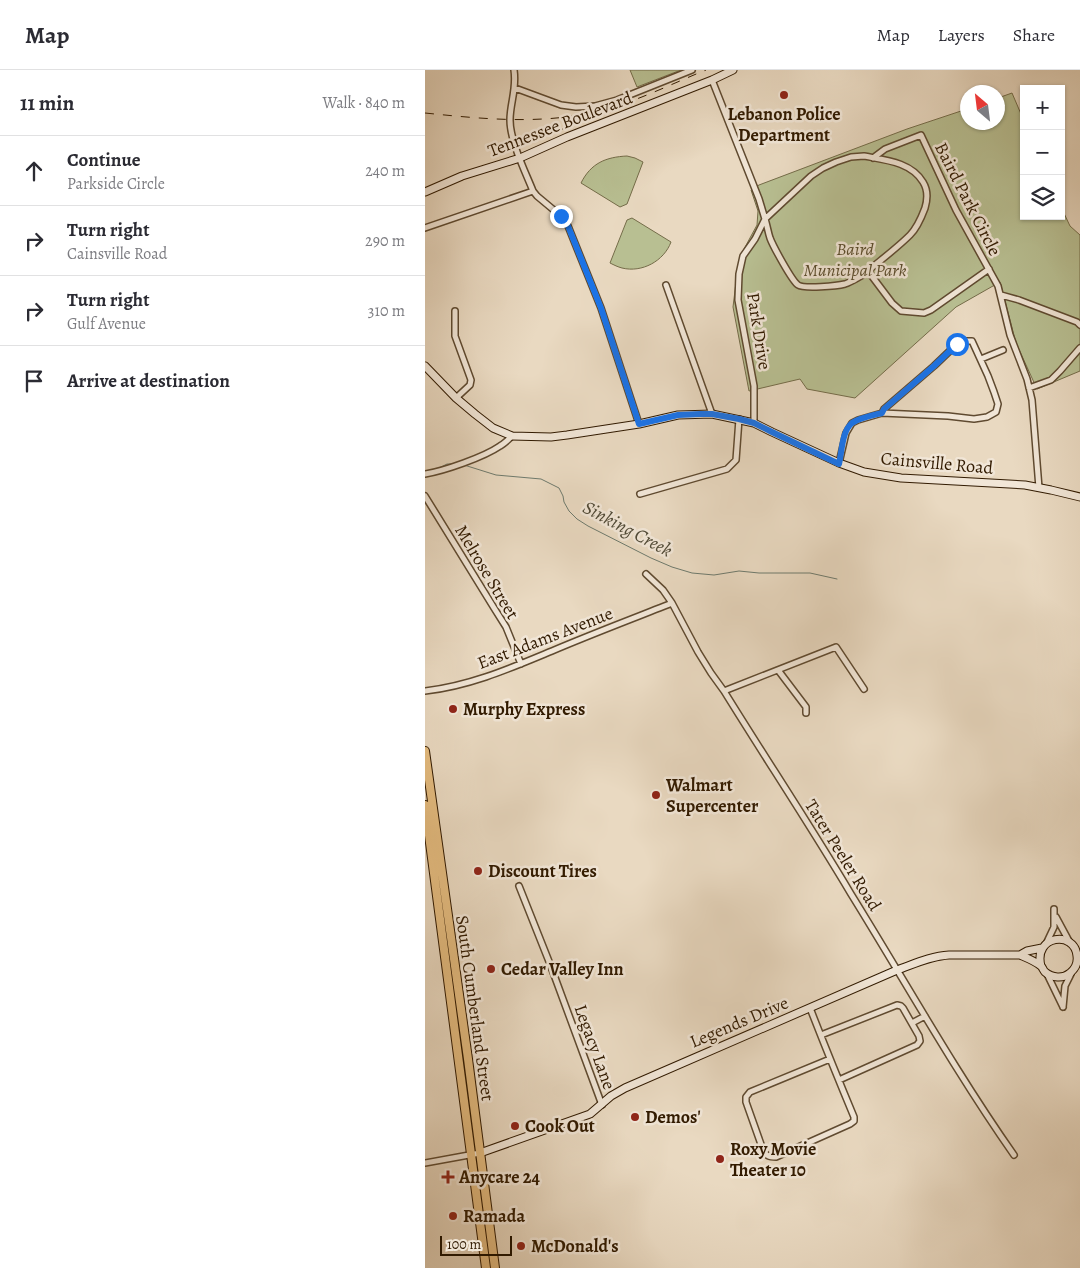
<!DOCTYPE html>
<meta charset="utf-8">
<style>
body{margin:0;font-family:Alegreya,serif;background:#f7f7f7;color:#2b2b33}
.controls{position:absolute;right:15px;top:15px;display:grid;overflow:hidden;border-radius:0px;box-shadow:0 1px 4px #0004}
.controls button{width:45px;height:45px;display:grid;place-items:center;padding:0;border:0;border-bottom:1px solid #e1e1e2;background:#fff;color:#2b2b33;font:25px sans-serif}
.compass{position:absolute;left:535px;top:15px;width:45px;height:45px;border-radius:50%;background:#fff;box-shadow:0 1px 4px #0004;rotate:332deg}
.scale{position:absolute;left:15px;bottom:12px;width:72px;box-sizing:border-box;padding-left:5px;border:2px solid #311a00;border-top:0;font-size:14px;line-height:18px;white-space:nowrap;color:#311a00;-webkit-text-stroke:4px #f1e6d7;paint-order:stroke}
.stop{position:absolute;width:15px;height:15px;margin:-11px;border:4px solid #1a73e8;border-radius:50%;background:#fff}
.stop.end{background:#1a73e8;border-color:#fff;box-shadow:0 1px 5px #0008}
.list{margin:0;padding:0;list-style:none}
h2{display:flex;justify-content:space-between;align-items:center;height:65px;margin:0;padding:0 20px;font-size:21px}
h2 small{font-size:16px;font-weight:400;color:#7c7c81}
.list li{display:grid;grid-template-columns:32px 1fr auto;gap:15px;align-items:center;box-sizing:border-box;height:70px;padding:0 20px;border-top:1px solid #e1e1e2}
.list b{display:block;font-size:19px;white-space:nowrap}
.list p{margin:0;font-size:16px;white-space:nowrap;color:#7c7c81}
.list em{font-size:16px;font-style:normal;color:#7c7c81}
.icon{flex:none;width:28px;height:28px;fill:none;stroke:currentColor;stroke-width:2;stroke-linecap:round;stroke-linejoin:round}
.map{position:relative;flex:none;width:655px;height:1198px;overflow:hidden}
header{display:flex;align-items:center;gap:30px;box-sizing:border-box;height:70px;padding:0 25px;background:#fff;border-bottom:1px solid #e1e1e2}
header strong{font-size:24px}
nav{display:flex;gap:28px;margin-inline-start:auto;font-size:18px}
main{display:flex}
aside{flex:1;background:#fff}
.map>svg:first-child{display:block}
.green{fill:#b8bf92;stroke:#746c49}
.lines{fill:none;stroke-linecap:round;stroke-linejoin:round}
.stream{stroke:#6e7a6d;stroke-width:1}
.street-casing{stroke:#5f4a30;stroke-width:8}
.secondary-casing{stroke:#311a00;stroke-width:9}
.primary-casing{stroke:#311a00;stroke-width:10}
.street{stroke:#f1e6d7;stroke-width:5}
.secondary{stroke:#f1e6d7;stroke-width:7}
.primary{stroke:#e4bc80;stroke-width:8}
.rail{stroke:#311a00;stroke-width:1;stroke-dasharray:9 9;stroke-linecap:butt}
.route{stroke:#1a73e8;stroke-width:6}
.poi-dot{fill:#8f2418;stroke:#f1e6d7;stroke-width:2}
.labels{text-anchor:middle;stroke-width:5;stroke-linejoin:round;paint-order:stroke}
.poi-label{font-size:18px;font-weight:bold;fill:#311a00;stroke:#f1e6d7;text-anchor:start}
.street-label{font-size:18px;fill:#311a00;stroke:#f1e6d7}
.park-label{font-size:18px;font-style:italic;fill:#5a4c2c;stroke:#f1e6d7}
.water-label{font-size:19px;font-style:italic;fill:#504a37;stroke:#f1e6d7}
</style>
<header>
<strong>Map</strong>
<nav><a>Map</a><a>Layers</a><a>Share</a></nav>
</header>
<main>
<aside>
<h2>11 min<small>Walk · 840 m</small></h2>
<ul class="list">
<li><svg class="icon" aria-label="ahead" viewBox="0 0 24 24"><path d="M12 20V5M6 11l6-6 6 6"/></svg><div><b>Continue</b><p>Parkside Circle</p></div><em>240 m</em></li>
<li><svg class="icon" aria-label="right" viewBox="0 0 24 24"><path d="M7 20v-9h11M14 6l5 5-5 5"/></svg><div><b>Turn right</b><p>Cainsville Road</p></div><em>290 m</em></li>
<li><svg class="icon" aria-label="right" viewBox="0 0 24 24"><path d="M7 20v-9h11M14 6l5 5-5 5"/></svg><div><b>Turn right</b><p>Gulf Avenue</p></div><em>310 m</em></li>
<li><svg class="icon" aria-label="arrive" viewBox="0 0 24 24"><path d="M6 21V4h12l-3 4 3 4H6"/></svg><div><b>Arrive at destination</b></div></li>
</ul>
</aside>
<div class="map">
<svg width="655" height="1198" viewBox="0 0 655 1198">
<rect width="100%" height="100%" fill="#e9d9c1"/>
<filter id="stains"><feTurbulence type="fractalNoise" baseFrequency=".004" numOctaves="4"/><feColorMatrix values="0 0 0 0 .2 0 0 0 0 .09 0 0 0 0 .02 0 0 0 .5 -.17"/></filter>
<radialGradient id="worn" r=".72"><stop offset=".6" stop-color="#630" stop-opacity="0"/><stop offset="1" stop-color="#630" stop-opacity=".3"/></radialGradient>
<!-- green -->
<path class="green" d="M205,0H256L212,17Z
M587,23L599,51V146H636V137L645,156L655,165V301L612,319L591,273L575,212L531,237L430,328L382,319L375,309L324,321L308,237L313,196L319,179L332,155L333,141L326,120L334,115L482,59L542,39V52H572L573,28Z
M202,86L210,88L218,92L202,134L195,137L156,113C166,93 181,87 202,86Z
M207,148L246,172C239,191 217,203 197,198C193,197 189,195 185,193L202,150Z"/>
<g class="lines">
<!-- stream -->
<path class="stream" d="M39,395L71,405L116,409L134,418L138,426L139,432L144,441L152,449L163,456L226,488L247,497L267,503L289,505L314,501L334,503H385L412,509
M0,401L12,399L22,394H28"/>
<!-- street casing -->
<g class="street-casing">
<path id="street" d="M89,0C92,19 85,33 85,50C85,71 100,101 108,121L112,126L136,146L143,156L176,238L214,354
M287,10L334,129L340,149L330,169L318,186L314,204L313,230L329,316V353
M90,18L136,35L151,37L170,36L192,30L267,0
M439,86C460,90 486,92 498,112C503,120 503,128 500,138C497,146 492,158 485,165C471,179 453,192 438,205C432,208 426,212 420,214C412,216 379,219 373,215C367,211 348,176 345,168C343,162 342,155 340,149L386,106L398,98L411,92L426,87Z
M448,88L460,79L496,65L531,140L573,216L585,265L602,309L607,330L614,418
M0,158L108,121
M443,201L467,233L476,241L499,243L506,240L564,199
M241,215L287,344
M576,225L594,230L652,252L655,255
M30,241V266L46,310L45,315L31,328
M556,289L578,280
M604,318L626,310L635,301L655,278
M414,393L421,363L427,353L433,350L457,343L523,346L549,349L562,347L571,342L573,334L569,322L563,306L547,271H538L532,274L509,296L459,339L457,343
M0,404C19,401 59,387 75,376C80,373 84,369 87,366
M215,424L302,399L311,390L314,349
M0,426L69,538L81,557L96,594
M221,504L238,520L247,533L273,582L286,603L299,621C341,689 385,755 426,824C480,911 530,1001 589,1085
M353,600L381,637V643
M0,621C45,616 86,598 127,581C167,564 207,549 247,533
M299,621L411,577L439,619
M94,816L125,894L177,1035
M631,847L645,873
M621,874L629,857V839
M622,904L638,937
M638,937L640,916L646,904
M385,938C399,974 414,1011 429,1047V1051L425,1054L351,1087C344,1087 341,1086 338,1080L321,1032V1027L325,1022L405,989
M487,953L500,946
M396,965L472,935L476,936L478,938L494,966L495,971L492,975L414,1010
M0,1093L55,1083"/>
</g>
<!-- secondary casing -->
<g class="secondary-casing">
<path id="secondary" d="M0,122L37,106L95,88L142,67L287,10L308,0
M0,296L31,328L50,344L68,358L87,366L126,367L142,365L214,354L253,345L287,344L329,353L347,362L414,393L439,402L476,408L600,415L626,420L655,427
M595,885C602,888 610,891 616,896C618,898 618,900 620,902C627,908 638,909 645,903C650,899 653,893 652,886C650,860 608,865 616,896
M55,1083L165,1044L186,1026L200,1018L472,900C489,894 506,886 524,885H595L602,881L617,878"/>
</g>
<!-- primary casing -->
<g class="primary-casing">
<path id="primary" d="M0,681L43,989L70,1198
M0,735L61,1198"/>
</g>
<!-- street -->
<use href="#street" class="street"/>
<!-- secondary -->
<use href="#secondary" class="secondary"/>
<!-- primary -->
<use href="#primary" class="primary"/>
<!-- rail -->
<path class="rail" d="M0,43C58,49 117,55 174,41C211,32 246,14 281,0
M98,75L165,48"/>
</g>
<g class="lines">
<!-- route -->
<path class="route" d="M136,146L143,156L176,238L214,354L253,345L275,344H287L314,349L329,353L347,362L414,394C417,381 417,361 427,353C434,348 449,345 457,343L459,339L509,296L532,274"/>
</g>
<!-- markers -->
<g class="poi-dot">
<circle cx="359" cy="25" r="5"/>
<circle cx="28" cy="639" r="5"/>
<circle cx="231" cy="725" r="5"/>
<circle cx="53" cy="801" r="5"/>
<circle cx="66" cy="899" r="5"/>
<circle cx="210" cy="1047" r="5"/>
<circle cx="90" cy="1056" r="5"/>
<circle cx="295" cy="1089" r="5"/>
<path d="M20.5 1099.5h5v5h5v5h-5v5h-5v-5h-5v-5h5z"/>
<circle cx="28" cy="1146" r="5"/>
<circle cx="96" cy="1176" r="5"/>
</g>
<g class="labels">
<!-- poi labels -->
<g class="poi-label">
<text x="359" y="50" text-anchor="middle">Lebanon Police<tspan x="359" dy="21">Department</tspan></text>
<text x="38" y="645">Murphy Express</text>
<text x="241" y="721">Walmart<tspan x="241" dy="21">Supercenter</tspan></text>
<text x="63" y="807">Discount Tires</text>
<text x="76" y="905">Cedar Valley Inn</text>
<text x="220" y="1053">Demos'</text>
<text x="100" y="1062">Cook Out</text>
<text x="305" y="1085">Roxy Movie<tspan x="305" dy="21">Theater 10</tspan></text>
<text x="34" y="1113">Anycare 24</text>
<text x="38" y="1152">Ramada</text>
<text x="106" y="1182">McDonald's</text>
</g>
<!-- street labels -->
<g class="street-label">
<text transform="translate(135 54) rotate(-21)" y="6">Tennessee Boulevard</text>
<text transform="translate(543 129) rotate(63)" y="6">Baird Park Circle</text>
<text transform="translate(334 261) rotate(81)" y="6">Park Drive</text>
<text transform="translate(512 393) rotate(5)" y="6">Cainsville Road</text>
<text transform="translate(62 502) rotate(59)" y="6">Melrose Street</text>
<text transform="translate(120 568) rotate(-21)" y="6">East Adams Avenue</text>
<text transform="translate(418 785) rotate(58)" y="6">Tater Peeler Road</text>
<text transform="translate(50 938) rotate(82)" y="6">South Cumberland Street</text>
<text transform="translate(314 952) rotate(-23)" y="6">Legends Drive</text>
<text transform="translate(170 977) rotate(70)" y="6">Legacy Lane</text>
</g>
<!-- park labels -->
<g class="park-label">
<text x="430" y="185">Baird<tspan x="430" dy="21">Municipal Park</tspan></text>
</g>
<!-- water labels -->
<g class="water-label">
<text transform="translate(203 458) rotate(28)" y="7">Sinking Creek</text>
</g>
</g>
<rect width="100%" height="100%" filter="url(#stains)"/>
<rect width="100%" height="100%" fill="url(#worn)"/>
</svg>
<div class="controls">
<button>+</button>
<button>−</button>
<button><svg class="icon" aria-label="layers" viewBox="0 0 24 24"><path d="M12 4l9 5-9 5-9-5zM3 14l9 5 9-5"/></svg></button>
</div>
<svg class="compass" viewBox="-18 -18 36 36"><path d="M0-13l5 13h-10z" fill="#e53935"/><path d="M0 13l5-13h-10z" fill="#7c7c81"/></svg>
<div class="scale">100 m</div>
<div class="stop" style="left:532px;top:274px"></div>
<div class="stop end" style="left:136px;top:146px"></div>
</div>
</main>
